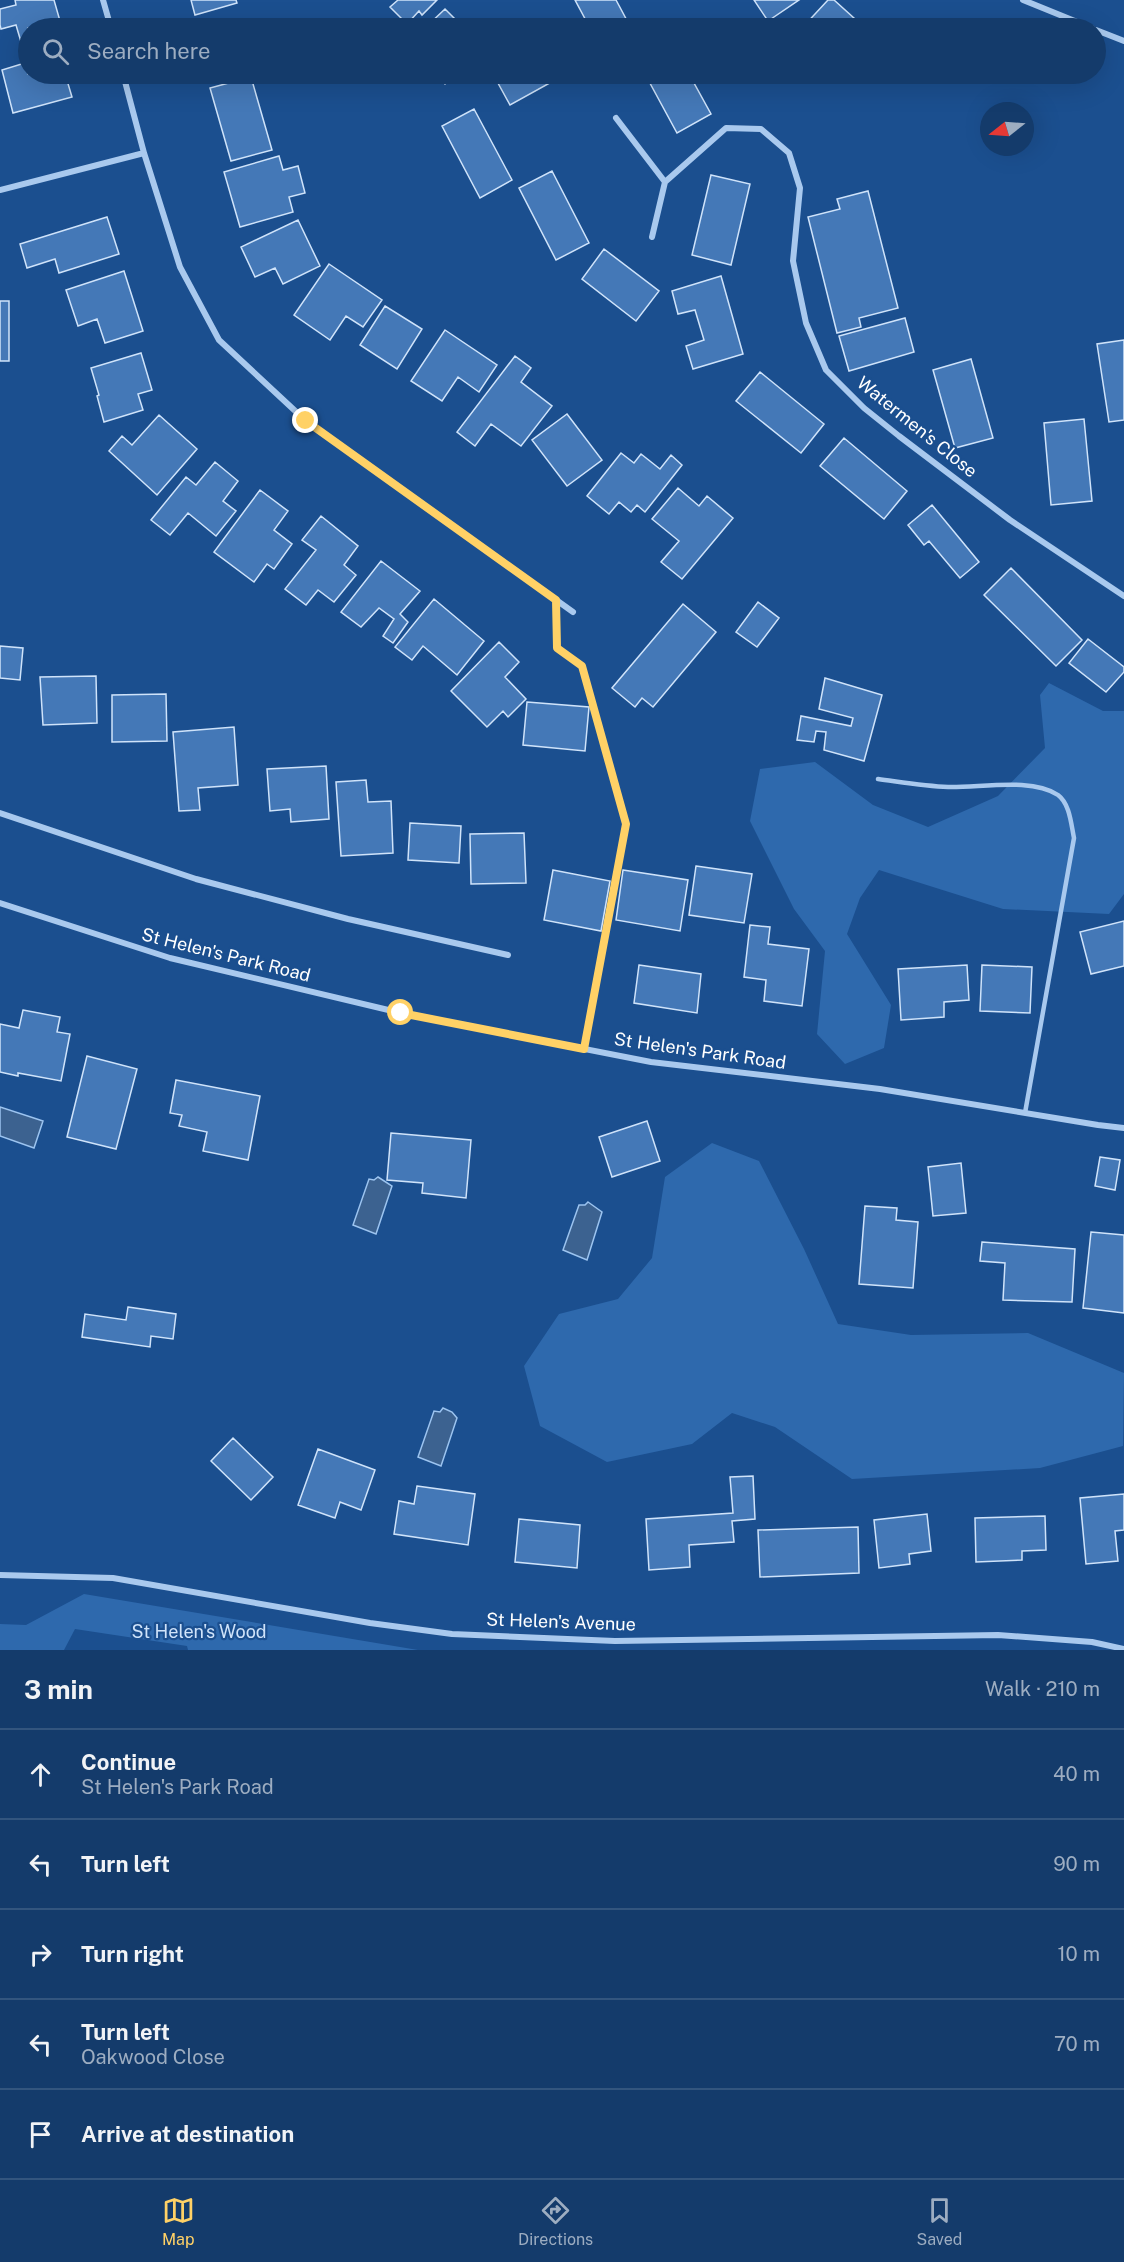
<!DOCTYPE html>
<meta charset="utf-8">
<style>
body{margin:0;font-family:"Public Sans",sans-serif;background:#1d4271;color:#f1f3f6}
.compass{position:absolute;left:980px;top:102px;width:54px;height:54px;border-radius:50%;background:#143b6b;box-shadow:0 6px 24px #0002;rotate:253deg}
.stop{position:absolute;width:18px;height:18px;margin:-14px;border:4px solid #ffd166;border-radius:50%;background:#fff}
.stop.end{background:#ffd166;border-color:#fff;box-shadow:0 2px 6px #0008}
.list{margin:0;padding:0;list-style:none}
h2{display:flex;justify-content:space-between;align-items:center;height:78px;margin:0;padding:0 24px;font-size:26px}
h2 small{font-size:20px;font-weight:400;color:#9dadc1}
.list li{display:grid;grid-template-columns:39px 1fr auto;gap:18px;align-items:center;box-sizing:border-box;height:90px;padding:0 24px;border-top:2px solid #33557e}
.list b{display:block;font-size:22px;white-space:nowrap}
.list p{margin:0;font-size:20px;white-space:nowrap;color:#9dadc1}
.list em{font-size:20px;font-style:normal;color:#9dadc1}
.icon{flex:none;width:33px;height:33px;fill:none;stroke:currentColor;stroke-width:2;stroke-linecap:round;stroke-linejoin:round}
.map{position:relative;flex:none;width:1124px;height:1650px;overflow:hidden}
.search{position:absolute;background:#143b6b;box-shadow:0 6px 24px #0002;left:18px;right:18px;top:18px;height:66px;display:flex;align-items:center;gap:15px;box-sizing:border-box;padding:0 21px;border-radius:33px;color:#9dadc1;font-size:22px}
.sheet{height:528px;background:#143b6b}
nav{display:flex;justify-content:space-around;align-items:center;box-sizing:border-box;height:84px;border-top:2px solid #33557e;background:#143b6b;font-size:16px;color:#9dadc1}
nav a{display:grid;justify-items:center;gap:3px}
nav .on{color:#ffd166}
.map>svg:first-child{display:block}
.green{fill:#2e69ad}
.water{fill:#3c6290;stroke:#9cc4f0;stroke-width:1.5}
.building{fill:#4478b7;stroke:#cfe3fa;stroke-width:1.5}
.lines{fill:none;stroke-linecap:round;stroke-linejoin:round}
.path{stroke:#a9c9ee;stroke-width:4;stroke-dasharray:3 4.5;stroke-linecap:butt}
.lane{stroke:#a9c9ee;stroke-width:4.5}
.street{stroke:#a9c9ee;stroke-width:6}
.route{stroke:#ffd166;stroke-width:8}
.labels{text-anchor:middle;stroke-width:4.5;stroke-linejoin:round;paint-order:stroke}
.street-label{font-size:18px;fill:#fff;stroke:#1b4f8f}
.park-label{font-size:18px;fill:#cfe3fa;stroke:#1b4f8f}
</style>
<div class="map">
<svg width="1124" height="1650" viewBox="0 0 1124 1650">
<rect width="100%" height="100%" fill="#1b4f8f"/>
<!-- green -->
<path class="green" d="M1049,683L1103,711H1124V894L1109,914L1003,909L879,870L860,898L847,934L891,1005L884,1048L845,1064L817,1034L825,951L794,909L750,821L760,769L815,762L873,805L928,827L998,796L1045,748L1040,695Z
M712,1143L759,1161L804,1249L838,1324L911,1335L1028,1333L1124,1373L1123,1446L1040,1468L852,1479L775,1427L732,1413L692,1444L607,1462L540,1426L524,1366L559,1314L618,1299L652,1258L665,1177Z
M84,1594L418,1650H188L187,1646L75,1629L64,1650H0V1624L26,1625Z"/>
<!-- water -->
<path class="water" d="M0,1107L43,1121L34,1148L0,1136Z
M378,1177L392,1186L376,1234L353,1225L369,1179L374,1180Z
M588,1202L602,1212L587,1260L563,1250L579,1205H585Z
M443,1408L452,1412L457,1418L441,1466L418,1457L434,1411L440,1412Z"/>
<!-- building -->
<path class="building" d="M15,0H54L62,28H28V51L24,52L16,25L1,29L0,25V9L16,5Z
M191,0H236L237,3L195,15Z
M398,0H437L422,15L419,11L407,24L390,7Z
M575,0H616L631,28H590Z
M754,0H799L768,21Z
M828,0H834L865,28H802Z
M445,9L464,28H425Z
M240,21L242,28H219Z
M28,62V74H75L66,77L72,97L13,113L2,70Z
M435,74H455L445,84Z
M493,74H566L510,105Z
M645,74H689L711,114L677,133Z
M251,77L272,150L231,161L210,88Z
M474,109L512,180L480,198L442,126Z
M279,156L283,170L298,166L305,193L289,197L293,212L240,227L224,172Z
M552,171L589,243L556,260L519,188Z
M711,175L750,184L731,265L692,255Z
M868,191L898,308L859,318L861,327L837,333L808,217L840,209L837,199Z
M107,217L119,254L59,273L55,259L27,268L20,244Z
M298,220L320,266L283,284L275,268L255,277L241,247Z
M604,249L659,291L636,321L582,279Z
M329,264L382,300L363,327L346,316L330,340L294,315Z
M124,271L143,331L105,343L97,319L78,326L66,290Z
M721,276L743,354L693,369L686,346L704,340L695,310L678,314L672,291Z
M0,301H9V361H0Z
M385,306L422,329L397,369L360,345Z
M905,318L914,352L849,371L839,336Z
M445,330L497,365L479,392L458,377L442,401L411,381Z
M1124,340V420L1109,422L1097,344Z
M141,353L152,390L138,394L143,410L104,422L97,396L99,395L91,368Z
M515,356L531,368L521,382L552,406L521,446L491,424L475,446L457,432Z
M971,359L993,438L955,448L933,370Z
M760,372L824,424L801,453L736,401Z
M567,414L602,460L567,486L532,440Z
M159,415L197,449L157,495L109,451L122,436L132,445Z
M1084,419L1092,501L1051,505L1044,423Z
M844,438L907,491L884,519L820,466Z
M621,453L634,463L641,454L660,469L671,455L682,465L645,512L637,505L631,512L619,502L609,514L587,496Z
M215,462L238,481L223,501L236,511L216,536L188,513L170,535L151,520L186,477L196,485Z
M678,488L699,506L707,496L733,518L682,579L661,562L679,541L652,519Z
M260,490L288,511L274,530L292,544L274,569L267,564L254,582L214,552Z
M932,505L979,562L960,578L929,541L924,545L908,525Z
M321,516L358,546L344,565L356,575L334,602L318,590L306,605L285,589L316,550L302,540Z
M381,561L420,591L400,614L408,622L393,643L383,636L394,619L379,608L361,627L341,612Z
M1011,568L1082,640L1056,666L984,595Z
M434,599L484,641L457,675L423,646L412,660L395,647Z
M758,602L779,618L757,647L736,632Z
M683,604L716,632L653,707L642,698L635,707L612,688Z
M1088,639L1124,667V672L1106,692L1069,663Z
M499,642L519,662L505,677L526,699L508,717L503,711L487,727L451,691Z
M0,646L23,648L20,680L0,678Z
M96,676L97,723L43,725L40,677Z
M825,678L882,695L864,761L824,750L826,732L816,731L814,742L797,740L801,716L851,726L853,718L819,709Z
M166,694L167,741L112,742V695Z
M527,702L589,707L585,751L523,745Z
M234,727L238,785L198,788L200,810L179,811L173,732Z
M326,766L329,819L291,822L290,809L270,811L267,769Z
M366,780L368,802L391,801L393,853L341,856L336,782Z
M410,823L461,826L459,863L408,860Z
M524,833L526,883L471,884L470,834Z
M696,866L752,874L744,923L689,915Z
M553,870L610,881L601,931L544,920Z
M623,870L688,880L680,931L616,920Z
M1124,921V966L1091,974L1080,932Z
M750,925L770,927L768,944L809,949L802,1006L764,1001L766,980L744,977Z
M639,965L701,974L697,1013L634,1003Z
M967,965L969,1000L944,1002V1017L901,1020L898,969Z
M982,965L1032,967L1030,1013L980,1011Z
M23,1010L60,1017L57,1032L70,1034L61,1081L18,1073V1076L0,1072V1024L19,1028Z
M87,1056L137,1069L116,1149L67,1137Z
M176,1080L260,1096L248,1160L203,1151L207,1132L179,1126L182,1115L170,1113Z
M647,1121L660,1161L612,1177L599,1137Z
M391,1133L471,1140L466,1198L422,1193L423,1183L387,1180Z
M1100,1157L1120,1160L1115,1190L1095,1186Z
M961,1163L966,1213L933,1216L928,1167Z
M865,1206L897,1208L896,1220L918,1222L913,1288L859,1284Z
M1091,1232L1124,1235V1313L1083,1308Z
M982,1242L1075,1249L1072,1302L1003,1300L1005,1263L980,1261Z
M128,1307L176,1314L173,1339L151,1336L150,1347L82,1337L85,1314L126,1320Z
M233,1438L273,1477L251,1500L211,1461Z
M318,1449L375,1470L361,1510L340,1502L335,1518L298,1505Z
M753,1476L755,1519L732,1521L734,1542L689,1545L690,1567L649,1570L646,1519L733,1513L730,1477Z
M417,1486L475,1494L468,1545L394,1534L399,1501L414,1504Z
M1124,1494V1530L1115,1531L1118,1561L1086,1564L1080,1498Z
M927,1514L931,1551L909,1554L910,1564L879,1568L874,1520Z
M1045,1516L1046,1550L1022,1551V1560L976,1562L975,1518Z
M519,1519L580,1525L577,1568L515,1562Z
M858,1527L859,1573L760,1577L758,1530Z"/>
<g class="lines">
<!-- path -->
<path class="path" d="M557,622V648L582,666L626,824L588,1031"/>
<!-- lane -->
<path class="lane" d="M878,779C901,782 925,786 948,787C979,788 1032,777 1058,795C1070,804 1071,824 1074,838L1025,1113"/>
<!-- street -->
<path class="street" d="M103,0L111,28
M1023,0L1092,28
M1096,30L1124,41
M123,74L144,153L180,267L219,340L306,421L573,612
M616,118L665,182
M0,190L144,153
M652,237L665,182L726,128L761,129L789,153L800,188L793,261L806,323L826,370L864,408L899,436L1010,520L1124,596
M0,813L196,879L348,919L508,955
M0,903L170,958L401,1013L651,1062L880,1089L1098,1125L1124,1128
M0,1575L113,1578L370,1623L452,1634L615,1641L998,1635L1092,1642L1124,1649"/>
</g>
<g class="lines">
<!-- route -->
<path class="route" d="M306,421L556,600L557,648L582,666L626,824L584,1049L401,1013"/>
</g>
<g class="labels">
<!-- street labels -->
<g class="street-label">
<text transform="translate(917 427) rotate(39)" y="6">Watermen's Close</text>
<text transform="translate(226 955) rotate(14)" y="6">St Helen's Park Road</text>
<text transform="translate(700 1051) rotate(8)" y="6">St Helen's Park Road</text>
<text transform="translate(561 1622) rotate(2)" y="6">St Helen's Avenue</text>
</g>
<!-- park labels -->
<g class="park-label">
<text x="199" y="1638">St Helen's Wood</text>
</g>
</g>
</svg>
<svg class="compass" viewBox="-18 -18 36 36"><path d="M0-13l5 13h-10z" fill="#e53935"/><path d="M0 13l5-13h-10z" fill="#9dadc1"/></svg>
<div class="stop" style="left:401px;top:1013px"></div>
<div class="stop end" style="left:306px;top:421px"></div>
<div class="search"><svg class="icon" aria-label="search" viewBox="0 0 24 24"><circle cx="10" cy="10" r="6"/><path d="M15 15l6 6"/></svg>Search here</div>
</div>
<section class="sheet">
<h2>3 min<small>Walk · 210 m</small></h2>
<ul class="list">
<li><svg class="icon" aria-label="ahead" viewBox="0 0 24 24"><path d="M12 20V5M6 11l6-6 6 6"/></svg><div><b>Continue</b><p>St Helen's Park Road</p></div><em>40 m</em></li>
<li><svg class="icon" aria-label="left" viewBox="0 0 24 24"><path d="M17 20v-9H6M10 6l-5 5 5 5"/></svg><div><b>Turn left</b></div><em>90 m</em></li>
<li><svg class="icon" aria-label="right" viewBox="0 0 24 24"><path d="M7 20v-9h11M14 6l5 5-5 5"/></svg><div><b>Turn right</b></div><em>10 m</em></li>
<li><svg class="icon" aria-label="left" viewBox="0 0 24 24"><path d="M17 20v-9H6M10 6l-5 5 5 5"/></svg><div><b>Turn left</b><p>Oakwood Close</p></div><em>70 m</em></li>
<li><svg class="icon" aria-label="arrive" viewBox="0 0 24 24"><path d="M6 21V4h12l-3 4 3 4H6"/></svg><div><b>Arrive at destination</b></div></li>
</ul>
</section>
<nav>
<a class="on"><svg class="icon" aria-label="map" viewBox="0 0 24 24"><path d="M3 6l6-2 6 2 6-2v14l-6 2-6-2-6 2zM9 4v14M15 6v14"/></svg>Map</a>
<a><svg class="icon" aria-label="directions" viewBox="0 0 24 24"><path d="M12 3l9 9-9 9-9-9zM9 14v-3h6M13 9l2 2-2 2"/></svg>Directions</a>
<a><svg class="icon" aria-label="saved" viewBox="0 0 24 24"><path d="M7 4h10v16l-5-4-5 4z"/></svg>Saved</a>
</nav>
